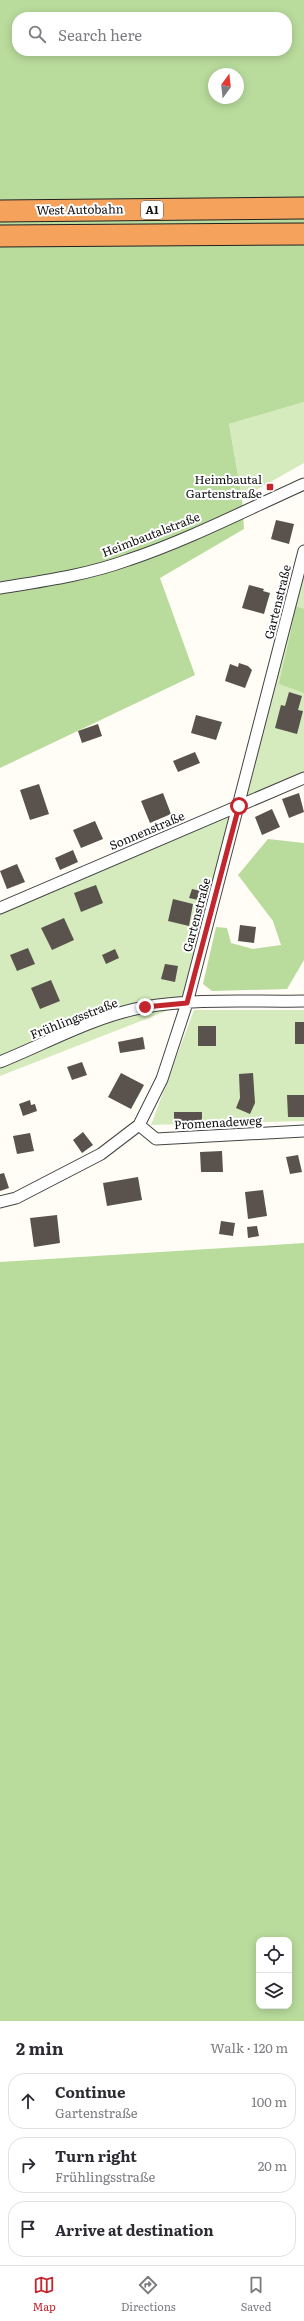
<!DOCTYPE html>
<meta charset="utf-8">
<style>
body{margin:0;font-family:Literata,serif;background:#f7f7f7;color:#2b2b33}
.controls{position:absolute;right:12px;bottom:12px;display:grid;overflow:hidden;border-radius:8px;box-shadow:0 2px 10px #0003}
.controls button{width:36px;height:36px;display:grid;place-items:center;padding:0;border:0;border-bottom:1px solid #e1e1e2;background:#fff;color:#2b2b33;font:20px sans-serif}
.compass{position:absolute;left:208px;top:68px;width:36px;height:36px;border-radius:50%;background:#fff;box-shadow:0 2px 10px #0003;rotate:15deg}
.stop{position:absolute;width:12px;height:12px;margin:-9px;border:3px solid #c4262e;border-radius:50%;background:#fff}
.stop.end{background:#c4262e;border-color:#fff;box-shadow:0 1px 4px #0008}
.list{margin:0;padding:0;list-style:none}
h2{display:flex;justify-content:space-between;align-items:center;height:52px;margin:0;padding:0 16px;font-size:17px}
h2 small{font-size:13px;font-weight:400;color:#7c7c81}
.list li{display:grid;grid-template-columns:26px 1fr auto;gap:12px;align-items:center;box-sizing:border-box;height:56px;margin:0 8px 8px;padding:0 8px;border:1px solid #e1e1e2;border-radius:16px}
.list b{display:block;font-size:15px;white-space:nowrap}
.list p{margin:0;font-size:13px;white-space:nowrap;color:#7c7c81}
.list em{font-size:13px;font-style:normal;color:#7c7c81}
.icon{flex:none;width:22px;height:22px;fill:none;stroke:currentColor;stroke-width:2;stroke-linecap:round;stroke-linejoin:round}
.map{position:relative;flex:none;width:304px;height:2021px;overflow:hidden}
.search{position:absolute;background:#fff;box-shadow:0 2px 10px #0003;left:12px;right:12px;top:12px;height:44px;display:flex;align-items:center;gap:10px;box-sizing:border-box;padding:0 14px;border-radius:16px;color:#7c7c81;font-size:15px}
.sheet{height:244px;background:#fff}
nav{display:flex;justify-content:space-around;align-items:center;box-sizing:border-box;height:56px;border-top:1px solid #e1e1e2;background:#fff;font-size:11px;color:#7c7c81}
nav a{display:grid;justify-items:center;gap:2px}
nav .on{color:#c4262e}
.map>svg:first-child{display:block}
.green{fill:#d5ebbd}
.forest{fill:#b9dc9c;fill-rule:evenodd}
.building{fill:#5a524d}
.lines{fill:none;stroke-linecap:round;stroke-linejoin:round}
.minor-casing{stroke:#444;stroke-width:13}
.motorway-casing{stroke:#222;stroke-width:23}
.minor{stroke:#fff;stroke-width:11}
.motorway{stroke:#f5a25d;stroke-width:21}
.route{stroke:#c4262e;stroke-width:5}
.poi-dot{fill:#c4262e;stroke:#fff;stroke-width:1.5}
.labels{text-anchor:middle;stroke-width:4;stroke-linejoin:round;paint-order:stroke}
.shield{fill:#fff;stroke:#585858;stroke-width:1}
.shield-label{font-size:11px;font-weight:bold;fill:#111}
.street-label{font-size:12px;fill:#111;stroke:#fff}
.poi-label{font-size:12px;fill:#111;stroke:#fff;text-anchor:end}
</style>
<div class="map">
<svg width="304" height="2021" viewBox="0 0 304 2021">
<rect width="100%" height="100%" fill="#fffdf5"/>
<!-- green -->
<path class="green" d="M304,402V463L242,498L229,424Z
M304,544V783L239,807L187,1003L0,1076V908L239,806Z
M194,1010H304V1121L151,1125Z"/>
<!-- forest -->
<path class="forest" d="M0,0H304V402L229,424L242,498L244,529L160,578L195,675L0,768ZM17,17H287V51H17ZM214,74H238V98H214Z
M295,606L304,609V693L279,684C284,658 292,633 295,606Z
M268,839L304,843V960L287,989L212,991L203,984L216,927L227,928L231,943L253,949L281,945L273,921L238,875Z
M304,1243V2021H0V1262ZM259,1940H289V2006H259Z"/>
<!-- building -->
<path class="building" d="M276,520L294,524L289,544L271,539Z
M249,585L264,589L263,591L270,593L264,614L242,608Z
M239,663L248,666L252,670L245,688L225,681L230,664L238,667Z
M289,692L302,696L298,710L303,711L297,734L275,728L281,705L285,706Z
M196,715L222,722L216,740L191,733Z
M98,724L102,736L82,743L78,731Z
M195,752L200,763L178,772L173,761Z
M39,784L49,814L30,820L20,790Z
M163,793L171,814L150,823L141,801Z
M299,793L304,812L289,818L282,799Z
M272,809L280,827L262,835L255,817Z
M95,821L103,839L81,848L73,830Z
M73,850L78,862L60,870L55,858Z
M17,864L25,882L7,889L0,871Z
M96,885L103,903L81,912L74,893Z
M192,889L205,892L203,901L189,898Z
M173,899L193,904L189,926L168,921Z
M64,918L74,940L52,950L41,928Z
M240,925L256,927L254,943L238,941Z
M28,948L35,964L17,971L10,955Z
M115,949L119,958L106,964L102,955Z
M165,964L178,966L175,982L161,979Z
M51,980L60,1001L40,1009L31,988Z
M295,1022H304V1044H295Z
M198,1026H216V1046H198Z
M143,1037L145,1049L120,1053L118,1042Z
M82,1062L87,1075L72,1080L67,1067Z
M121,1073L144,1085L131,1109L108,1097Z
M253,1073L255,1103L250,1114L236,1108L240,1098L239,1074Z
M287,1095H304V1117H288Z
M30,1100L31,1105L35,1104L37,1111L23,1116L19,1104Z
M174,1112H202V1127H174Z
M83,1132L93,1145L82,1153L73,1140Z
M30,1133L34,1151L17,1154L13,1136Z
M222,1151L223,1172H201L200,1152Z
M298,1155L302,1172L290,1174L286,1157Z
M4,1173L9,1188L0,1191V1174Z
M138,1177L142,1200L107,1206L103,1183Z
M263,1190L267,1216L248,1219L245,1192Z
M57,1215L60,1243L34,1247L30,1218Z
M221,1221L235,1223L233,1236L219,1234Z
M257,1226L259,1236L248,1238L247,1227Z"/>
<g class="lines">
<!-- minor casing -->
<g class="minor-casing">
<path id="minor" d="M0,588C43,581 87,575 128,560C188,540 246,510 304,484
M0,908L304,778
M0,1062C47,1043 95,1016 145,1007C197,998 252,1002 304,1001
M139,1125L156,1139L304,1131
M0,1202L16,1198L101,1154L139,1125L162,1079L187,1003L304,551"/>
</g>
<!-- motorway casing -->
<g class="motorway-casing">
<path id="motorway" d="M0,211L304,208
M0,236L304,234"/>
</g>
<!-- minor -->
<use href="#minor" class="minor"/>
<!-- motorway -->
<use href="#motorway" class="motorway"/>
</g>
<g class="lines">
<!-- route -->
<path class="route" d="M145,1007L187,1003L239,806"/>
</g>
<!-- markers -->
<rect class="poi-dot" x="266" y="483" width="8" height="8" rx="2"/>
<g class="labels">
<!-- shield labels -->
<rect class="shield" x="141" y="201" width="22" height="18" rx="3"/>
<g class="shield-label">
<text x="152" y="214">A1</text>
</g>
<!-- street labels -->
<g class="street-label">
<text transform="translate(80 210) rotate(-1)" y="4">West Autobahn</text>
<text transform="translate(151 535) rotate(-21)" y="4">Heimbautalstraße</text>
<text transform="translate(278 602) rotate(-76)" y="4">Gartenstraße</text>
<text transform="translate(147 831) rotate(-23)" y="4">Sonnenstraße</text>
<text transform="translate(197 915) rotate(-75)" y="4">Gartenstraße</text>
<text transform="translate(74 1019) rotate(-21)" y="4">Frühlingsstraße</text>
<text transform="translate(218 1123) rotate(-3)" y="4">Promenadeweg</text>
</g>
<!-- poi labels -->
<g class="poi-label">
<text x="262" y="484">Heimbautal<tspan x="262" dy="14">Gartenstraße</tspan></text>
</g>
</g>
</svg>
<div class="controls">
<button><svg class="icon" aria-label="locate" viewBox="0 0 24 24"><circle cx="12" cy="12" r="6"/><path d="M12 2v4M12 18v4M2 12h4M18 12h4"/></svg></button>
<button><svg class="icon" aria-label="layers" viewBox="0 0 24 24"><path d="M12 4l9 5-9 5-9-5zM3 14l9 5 9-5"/></svg></button>
</div>
<svg class="compass" viewBox="-18 -18 36 36"><path d="M0-13l5 13h-10z" fill="#e53935"/><path d="M0 13l5-13h-10z" fill="#7c7c81"/></svg>
<div class="stop" style="left:239px;top:806px"></div>
<div class="stop end" style="left:145px;top:1007px"></div>
<div class="search"><svg class="icon" aria-label="search" viewBox="0 0 24 24"><circle cx="10" cy="10" r="6"/><path d="M15 15l6 6"/></svg>Search here</div>
</div>
<section class="sheet">
<h2>2 min<small>Walk · 120 m</small></h2>
<ul class="list">
<li><svg class="icon" aria-label="ahead" viewBox="0 0 24 24"><path d="M12 20V5M6 11l6-6 6 6"/></svg><div><b>Continue</b><p>Gartenstraße</p></div><em>100 m</em></li>
<li><svg class="icon" aria-label="right" viewBox="0 0 24 24"><path d="M7 20v-9h11M14 6l5 5-5 5"/></svg><div><b>Turn right</b><p>Frühlingsstraße</p></div><em>20 m</em></li>
<li><svg class="icon" aria-label="arrive" viewBox="0 0 24 24"><path d="M6 21V4h12l-3 4 3 4H6"/></svg><div><b>Arrive at destination</b></div></li>
</ul>
</section>
<nav>
<a class="on"><svg class="icon" aria-label="map" viewBox="0 0 24 24"><path d="M3 6l6-2 6 2 6-2v14l-6 2-6-2-6 2zM9 4v14M15 6v14"/></svg>Map</a>
<a><svg class="icon" aria-label="directions" viewBox="0 0 24 24"><path d="M12 3l9 9-9 9-9-9zM9 14v-3h6M13 9l2 2-2 2"/></svg>Directions</a>
<a><svg class="icon" aria-label="saved" viewBox="0 0 24 24"><path d="M7 4h10v16l-5-4-5 4z"/></svg>Saved</a>
</nav>
